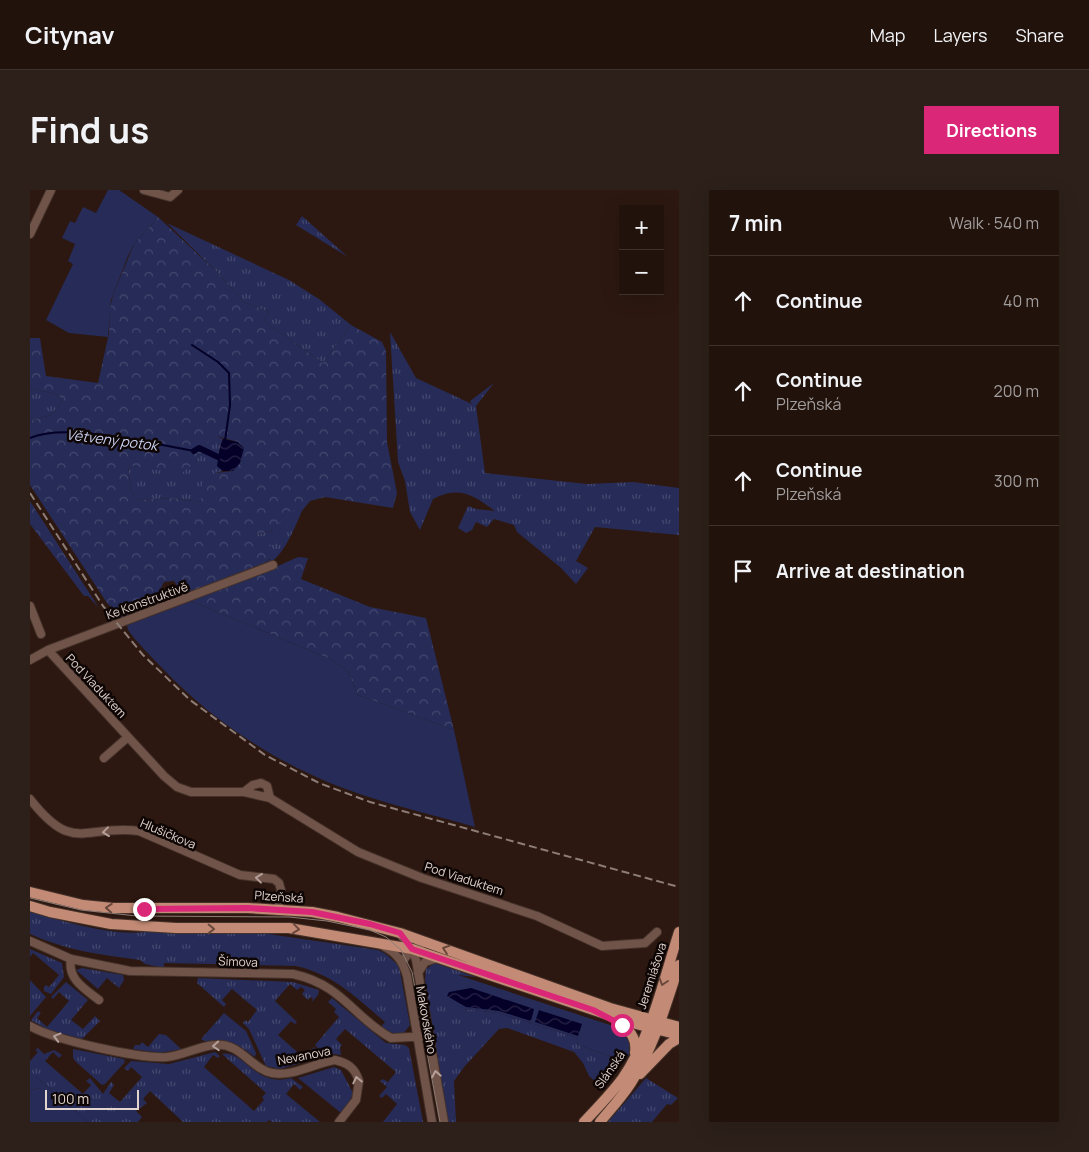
<!DOCTYPE html>
<meta charset="utf-8">
<style>
body{margin:0;font-family:Manrope,sans-serif;background:#2d201a;color:#f1f3f6}
.controls{position:absolute;right:15px;top:15px;display:grid;overflow:hidden;border-radius:0px;box-shadow:0 5px 20px #0002}
.controls button{width:45px;height:45px;display:grid;place-items:center;padding:0;border:0;border-bottom:1px solid #3e322d;background:#21120c;color:#f1f3f6;font:25px sans-serif}
.scale{position:absolute;left:15px;bottom:12px;width:94px;box-sizing:border-box;padding-left:5px;border:2px solid #e1d3cd;border-top:0;font-size:14px;line-height:18px;white-space:nowrap;color:#e1d3cd;-webkit-text-stroke:4px #0e0604;paint-order:stroke}
.stop{position:absolute;width:15px;height:15px;margin:-11px;border:4px solid #db2777;border-radius:50%;background:#fff}
.stop.end{background:#db2777;border-color:#fff;box-shadow:0 1px 5px #0008}
.list{margin:0;padding:0;list-style:none}
h2{display:flex;justify-content:space-between;align-items:center;height:65px;margin:0;padding:0 20px;font-size:21px}
h2 small{font-size:16px;font-weight:400;color:#a29e9d}
.list li{display:grid;grid-template-columns:32px 1fr auto;gap:15px;align-items:center;box-sizing:border-box;height:90px;padding:0 20px;border-top:1px solid #3e322d}
.list b{display:block;font-size:19px;white-space:nowrap}
.list p{margin:0;font-size:16px;white-space:nowrap;color:#a29e9d}
.list em{font-size:16px;font-style:normal;color:#a29e9d}
.icon{flex:none;width:28px;height:28px;fill:none;stroke:currentColor;stroke-width:2;stroke-linecap:round;stroke-linejoin:round}
.map{position:relative;flex:none;width:649px;height:932px;overflow:hidden;border-radius:0px}
header{display:flex;align-items:center;gap:30px;box-sizing:border-box;height:70px;padding:0 25px;background:#21120c;border-bottom:1px solid #3e322d}
header strong{font-size:24px}
nav{display:flex;gap:28px;margin-inline-start:auto;font-size:18px}
.intro{display:flex;align-items:center;justify-content:space-between;box-sizing:border-box;height:120px;padding:0 30px}
h1{margin:0;font-size:35px}
.button{padding:12px 22px;border-radius:0px;background:#db2777;color:#fff;font-size:18px;font-weight:700}
main{display:flex;gap:30px;padding:0 30px}
aside{flex:1;background:#21120c;border-radius:0px;box-shadow:0 5px 20px #0002}
.map>svg:first-child{display:block}
.grass{fill:url(#grass-tufts)}
.forest{fill:url(#forest-crowns);fill-rule:evenodd}
.garden{fill:#262b58}
.water{fill:url(#water-waves)}
.lines{fill:none;stroke-linecap:round;stroke-linejoin:round}
.stream{stroke:#040028;stroke-width:2}
.canal{stroke:#040028;stroke-width:6}
.minor-casing{stroke:#45322a;stroke-width:10}
.major-casing{stroke:#45322a;stroke-width:12}
.minor{stroke:#70544a;stroke-width:8}
.major{stroke:#c38b75;stroke-width:10}
.tram{stroke:#8d7d76;stroke-width:1}
.rail{stroke:#8d7d76;stroke-width:2;stroke-dasharray:8 4;stroke-linecap:butt}
.oneway{stroke:#b4a099}
.oneway2{stroke:#68483c}
.route{stroke:#db2777;stroke-width:6}
.labels{text-anchor:middle;stroke-width:5;stroke-linejoin:round;paint-order:stroke}
.street-label{font-size:12px;fill:#e1d3cd;stroke:#0e0604}
.water-label{font-size:14px;font-style:italic;fill:#cbd2f4;stroke:#0e0604}
</style>
<header>
<strong>Citynav</strong>
<nav><a>Map</a><a>Layers</a><a>Share</a></nav>
</header>
<div class="intro"><h1>Find us</h1><a class="button">Directions</a></div>
<main>
<div class="map">
<svg width="649" height="932" viewBox="0 0 649 932">
<defs>
<pattern id="grass-tufts" width="24" height="20" patternUnits="userSpaceOnUse" patternTransform="scale(1.25)"><rect width="24" height="20" fill="#262b58"/><path d="M3 7l-1-3M5 7V3M7 7l1-3M15 17l-1-3M17 17v-4M19 17l1-3" fill="none" stroke="#45496f"/></pattern>
<pattern id="forest-crowns" width="20" height="18" patternUnits="userSpaceOnUse" patternTransform="scale(1.25)"><rect width="20" height="18" fill="#262b58"/><path d="M2 6a3 3 0 1 1 6 0M12 15a3 3 0 1 1 6 0" fill="none" stroke="#45496f"/></pattern>
<pattern id="water-waves" width="16" height="10" patternUnits="userSpaceOnUse" patternTransform="scale(1.25)"><rect width="16" height="10" fill="#040028"/><path d="M0 5q4-4 8 0t8 0" fill="none" stroke="#282446"/></pattern>
</defs>
<rect width="100%" height="100%" fill="#2c1810"/>
<!-- grass -->
<path class="grass" d="M272,26L318,67L266,35Z
M137,33L259,90L289,109L321,135L293,173L234,131L239,122L214,112L187,82Z
M360,142L386,188L442,214L440,211L464,193L446,216L455,283L557,294L603,292L649,298V345L565,337L546,371L558,378L546,394L530,377L487,342L484,335L464,329L457,337L446,332L442,340L436,343L428,338L438,316L446,319L465,321C442,304 429,296 403,309L390,340L380,322L375,291L368,272Z
M0,198L29,205L32,212L21,225L0,231Z
M183,244L193,249L190,257L188,276L193,281L185,283L171,312L143,308L108,310L101,301L98,275L165,272Z
M261,319L272,321C265,336 251,376 230,376L240,369L224,345L242,341L256,322Z
M0,721C34,732 88,748 122,741L232,743L348,760C358,764 363,771 369,776L380,835L373,844C363,845 359,843 351,837L355,832C327,808 303,784 266,776L134,773V778L115,774L110,770C71,765 35,760 0,744Z
M0,759L32,773L34,787L21,804L14,801V797L16,795L19,797L29,785L3,763L0,767Z
M405,773L446,787L428,785L434,819L469,823L545,847L548,849L546,854L588,869L591,864L599,865L578,890L567,893L559,886L553,873L544,862L477,838L469,839L434,877L424,891L426,932H418L395,789L396,779Z
M52,778L93,785L94,790L89,798L77,788L68,799L46,780Z
M168,788L263,792L289,800L288,805L281,813L283,809L280,807L278,810L272,804L275,800L271,797L267,800L260,794L245,811L267,832L265,834L261,831L248,845L274,868L284,857L292,867L250,879L236,876L219,839L213,833L215,830L218,832L227,820L202,799L192,810L196,814L194,817L167,793Z
M0,790L16,807L0,826Z
M36,792L58,810L41,830L53,839L65,826L70,831L52,849L18,840L1,830L8,821L11,823L7,828L17,837L39,811L29,802L23,809L21,807Z
M302,808L356,853L375,855L379,858L393,932H353L367,914L356,904L352,908L349,906L357,897L350,891L353,889L358,892L366,882L315,839L306,849L312,855L310,857L311,865L304,864L295,866L285,855L309,827L304,822L306,819L298,812Z
M194,823L216,841L226,863L225,867C214,859 205,852 191,851C183,850 177,854 171,849Z
M129,844L136,845L151,859L130,863L103,859L105,855H110L112,852L118,857Z
M8,858L14,864L24,860L32,865L29,868L23,862L15,871L53,904L61,895L56,891L60,888L73,904L81,892L84,895L79,903L90,912L112,887L101,877L98,881L94,878L101,871L139,874L185,862L190,866L188,868L183,865L174,877L224,921L234,910L232,907L236,903L192,864C214,859 224,898 261,888L273,897L270,900L264,894L256,904L290,932H242L239,930L237,932H153L120,901L113,909L117,913L106,921L112,927L108,932H58L5,886L10,898L0,900V871L8,862L5,860Z
M43,859L94,869L95,872L75,894L72,895L45,871L43,868Z
M304,877L311,880L323,903L320,911L311,923L268,888Z
M616,888L648,908L641,915L637,914L622,932H578Z"/>
<!-- forest -->
<path class="forest" d="M128,27L187,82L214,112L239,122L234,131L293,173L321,135L352,152L356,161L357,252L367,303L363,318L295,307L280,311L272,321C247,318 256,333 241,341C236,343 229,343 225,345C234,350 244,353 244,365L231,376H248L268,367L278,368L271,389L340,417L396,428L424,540L328,505L318,481L300,469L161,411L153,405L144,391L134,392L121,418L94,428L91,427L77,413L0,295V231L21,225L32,212L29,205L0,198V148H10L16,186L68,193L79,143L80,118L83,105L104,54ZM183,245L208,252L203,281L185,283L172,293L171,312L143,308L108,310L101,301L98,275L151,284L165,272Z
M0,311L69,418L58,406H54L0,334Z"/>
<!-- garden -->
<path class="garden" d="M78,0H89L128,27L104,54L98,66L81,110L78,147L39,143L16,130L43,74L38,71L45,54L32,48L40,31L45,33L53,17L66,23Z
M161,411L300,469L318,481L328,505L424,540L445,637C411,627 376,619 342,608C264,584 190,539 133,479C121,466 108,454 98,440L97,435Z
M428,785L583,836L589,839L600,851L599,865L591,863L588,869L546,854L548,849L545,847L469,823L434,819L409,804L406,789Z
M5,886L58,932H0V900L10,898L1,890Z"/>
<!-- water -->
<path class="water" d="M193,249L208,252L214,258L210,273L203,281H193L187,276L190,257Z
M441,798L504,819L501,831L469,821L436,817L417,806L419,802Z
M509,820L552,834L548,846L505,832Z"/>
<g class="lines">
<!-- stream -->
<path class="stream" d="M162,155L188,172L199,183L200,215L195,251
M0,248C36,232 124,254 164,261"/>
<!-- canal -->
<path class="canal" d="M164,261L169,258L188,267"/>
<!-- minor casing -->
<g class="minor-casing">
<path id="minor" d="M114,0L140,7L148,0
M0,44L21,0
M0,416L11,444
M18,460L134,586L147,597L161,602H214L240,608L328,662L392,688L507,726L572,756L615,753L627,742
M0,470L18,460L243,375
M74,568L98,547
M214,602L223,595L231,593L237,596L240,608
M0,609C44,665 53,634 109,641L210,685L244,689L249,693L251,700L248,721
M370,744L382,759L386,770L414,932
M0,751L41,769L100,781L263,784C313,795 323,827 361,848L400,846
M353,756C367,763 373,772 377,786L402,932
M41,769C37,789 55,799 69,810
M372,772L382,759L397,752
M388,783L395,772L407,768
M0,836C24,850 110,869 137,867C154,865 169,856 185,855C210,852 221,879 242,883C263,887 285,873 305,870C318,873 325,878 329,891L326,910L309,932"/>
</g>
<!-- major casing -->
<g class="major-casing">
<path id="major" d="M0,702L53,715L83,718H218L282,722L308,727L370,743L580,818L649,837
M0,716L20,722L81,734L146,738H259L382,759L602,833L649,845
M588,833C601,840 607,849 605,863
M610,884L639,854L649,848
M554,932C567,918 581,904 592,889C622,846 633,791 649,742
M570,932C580,920 592,907 601,893C624,857 636,815 649,775"/>
</g>
<!-- minor -->
<use href="#minor" class="minor"/>
<!-- major -->
<use href="#major" class="major"/>
<!-- tram -->
<path class="tram" d="M0,708L51,720L107,726L259,727L297,731L340,740L356,747L371,760L382,782L410,932"/>
<!-- rail -->
<path class="rail" d="M0,303L73,416L113,465L160,510L235,565L289,593L340,612L649,697"/>
</g>
<!-- one-way arrows -->
<defs><path id="oneway-chevron" d="M-2-3.5L2.5 0L-2 3.5" fill="none" stroke-width="1.6" stroke-linecap="round" stroke-linejoin="round" transform="scale(1.25)"/></defs>
<g class="oneway">
<use href="#oneway-chevron" transform="translate(76 642) rotate(173)"/>
<use href="#oneway-chevron" transform="translate(229 688) rotate(-173)"/>
<use href="#oneway-chevron" transform="translate(27 847) rotate(-165)"/>
<use href="#oneway-chevron" transform="translate(186 856) rotate(176)"/>
<use href="#oneway-chevron" transform="translate(406 884) rotate(-100)"/>
<use href="#oneway-chevron" transform="translate(327 890) rotate(-102)"/>
</g>
<g class="oneway2">
<use href="#oneway-chevron" transform="translate(79 718) rotate(-176)"/>
<use href="#oneway-chevron" transform="translate(181 739) rotate(1)"/>
<use href="#oneway-chevron" transform="translate(266 739) rotate(7)"/>
<use href="#oneway-chevron" transform="translate(416 759) rotate(-161)"/>
<use href="#oneway-chevron" transform="translate(633 792) rotate(108)"/>
</g>
<g class="lines">
<!-- route -->
<path class="route" d="M114,719L218,718L282,722L340,734L370,743L382,759L563,820L592,835"/>
</g>
<g class="labels">
<!-- street labels -->
<g class="street-label">
<text transform="translate(117 411) rotate(-20)" y="4">Ke Konstruktivě</text>
<text transform="translate(66 496) rotate(47)" y="4">Pod Viaduktem</text>
<text transform="translate(138 644) rotate(23)" y="4">Hlušičkova</text>
<text transform="translate(434 689) rotate(18)" y="4">Pod Viaduktem</text>
<text transform="translate(249 707) rotate(4)" y="4">Plzeňská</text>
<text transform="translate(208 772) rotate(2)" y="4">Šímova</text>
<text transform="translate(622 786) rotate(-72)" y="4">Jeremiášova</text>
<text transform="translate(396 830) rotate(80)" y="4">Makovského</text>
<text transform="translate(274 866) rotate(-11)" y="4">Nevanova</text>
<text transform="translate(580 880) rotate(-55)" y="4">Slánská</text>
</g>
<!-- water labels -->
<g class="water-label">
<text transform="translate(82 250) rotate(7)" y="5">Větvený potok</text>
</g>
</g>
</svg>
<div class="controls">
<button>+</button>
<button>−</button>
</div>
<div class="scale">100 m</div>
<div class="stop" style="left:592px;top:835px"></div>
<div class="stop end" style="left:114px;top:719px"></div>
</div>
<aside>
<h2>7 min<small>Walk · 540 m</small></h2>
<ul class="list">
<li><svg class="icon" aria-label="ahead" viewBox="0 0 24 24"><path d="M12 20V5M6 11l6-6 6 6"/></svg><div><b>Continue</b></div><em>40 m</em></li>
<li><svg class="icon" aria-label="ahead" viewBox="0 0 24 24"><path d="M12 20V5M6 11l6-6 6 6"/></svg><div><b>Continue</b><p>Plzeňská</p></div><em>200 m</em></li>
<li><svg class="icon" aria-label="ahead" viewBox="0 0 24 24"><path d="M12 20V5M6 11l6-6 6 6"/></svg><div><b>Continue</b><p>Plzeňská</p></div><em>300 m</em></li>
<li><svg class="icon" aria-label="arrive" viewBox="0 0 24 24"><path d="M6 21V4h12l-3 4 3 4H6"/></svg><div><b>Arrive at destination</b></div></li>
</ul>
</aside>
</main>
